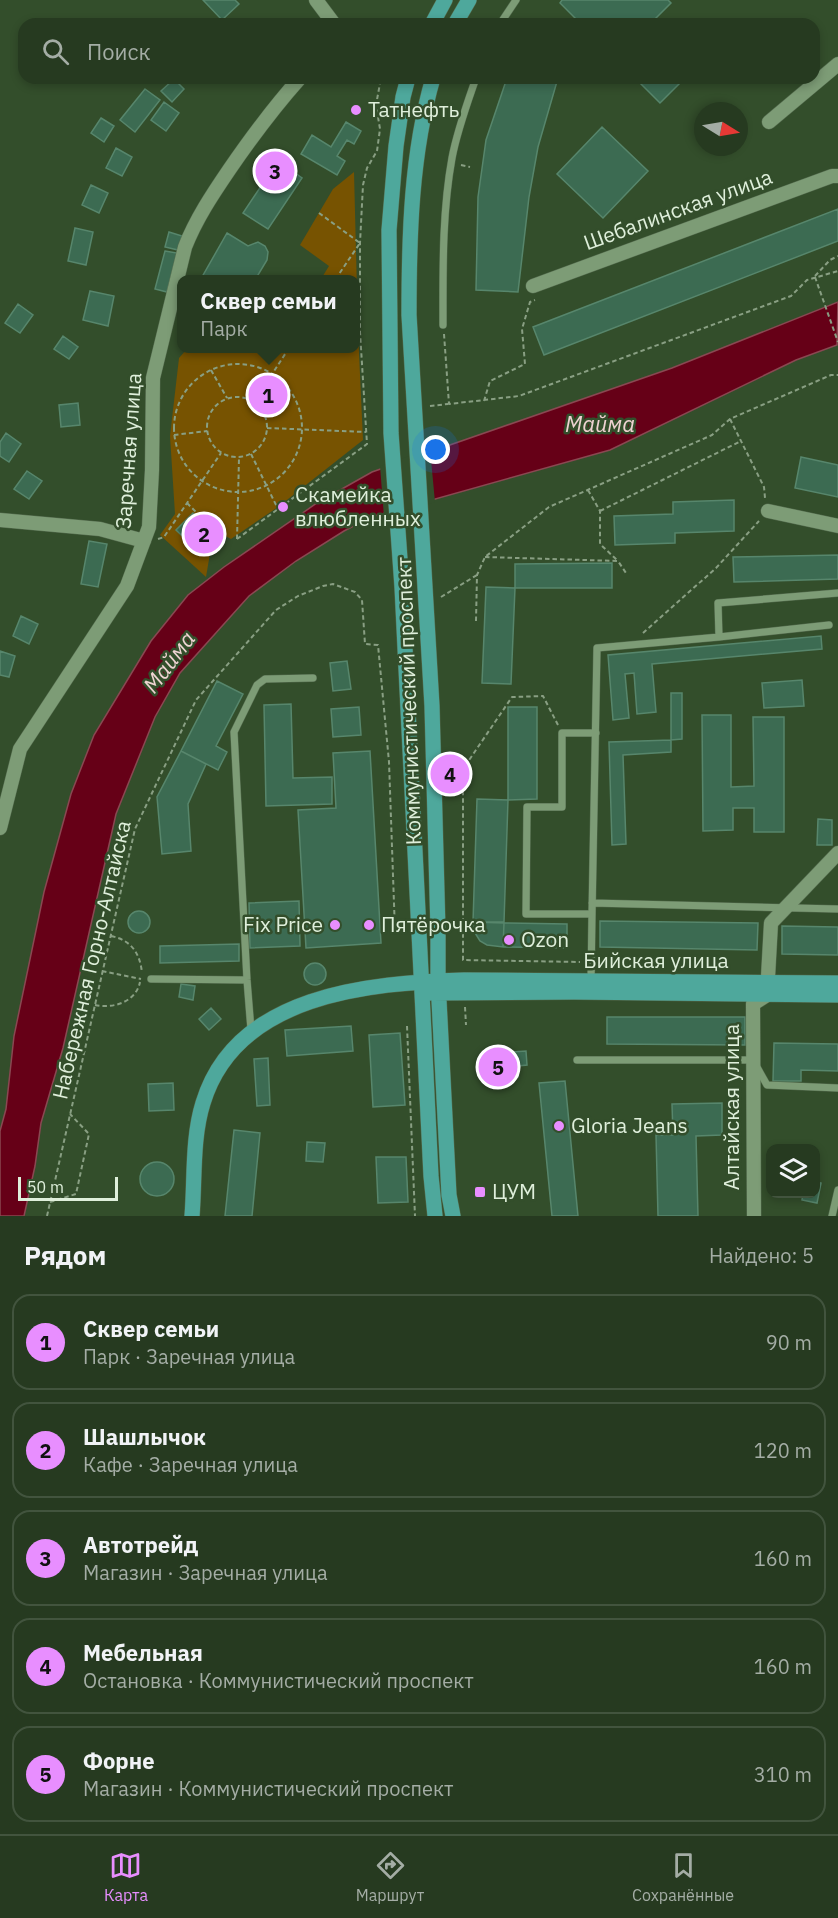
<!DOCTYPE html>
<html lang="ru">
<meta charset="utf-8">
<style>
body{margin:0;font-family:"IBM Plex Sans",sans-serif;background:#32452d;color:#f1f3f6}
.controls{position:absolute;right:18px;bottom:18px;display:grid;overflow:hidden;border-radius:12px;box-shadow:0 3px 9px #0003}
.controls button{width:54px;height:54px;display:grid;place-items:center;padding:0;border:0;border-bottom:2px solid #42543e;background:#263a20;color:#f1f3f6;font:30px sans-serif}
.compass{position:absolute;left:694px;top:102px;width:54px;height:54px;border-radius:50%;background:#263a20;box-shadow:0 3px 9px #0003;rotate:101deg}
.scale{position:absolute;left:18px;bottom:15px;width:100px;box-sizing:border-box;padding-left:6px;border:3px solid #dfefdb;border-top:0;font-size:16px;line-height:21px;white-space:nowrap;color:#dfefdb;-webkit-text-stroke:4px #334e2b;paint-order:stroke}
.you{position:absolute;left:436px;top:450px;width:21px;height:21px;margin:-15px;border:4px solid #fff;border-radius:50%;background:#1a73e8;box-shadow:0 0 0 9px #1a73e833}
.badge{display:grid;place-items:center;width:39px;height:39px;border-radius:50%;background:#e88eff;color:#111;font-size:20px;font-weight:700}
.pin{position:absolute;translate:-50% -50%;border:3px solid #fff;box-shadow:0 2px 6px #0006}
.popup{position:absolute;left:177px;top:275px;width:183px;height:78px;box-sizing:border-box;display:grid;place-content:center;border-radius:12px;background:#263a20;filter:drop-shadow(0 2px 4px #0005);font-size:20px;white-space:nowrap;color:#a4ada5}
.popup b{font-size:22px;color:#f1f3f6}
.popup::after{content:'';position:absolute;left:50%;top:100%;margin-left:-12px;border:12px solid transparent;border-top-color:#263a20}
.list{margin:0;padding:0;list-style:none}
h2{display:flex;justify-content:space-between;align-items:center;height:78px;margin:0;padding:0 24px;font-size:26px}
h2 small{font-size:20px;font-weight:400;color:#a4ada5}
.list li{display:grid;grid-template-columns:39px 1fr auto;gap:18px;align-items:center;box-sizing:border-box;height:96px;margin:0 12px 12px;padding:0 12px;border:2px solid #42543e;border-radius:18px}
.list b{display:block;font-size:22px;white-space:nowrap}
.list p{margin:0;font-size:20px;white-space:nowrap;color:#a4ada5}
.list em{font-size:20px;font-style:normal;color:#a4ada5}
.icon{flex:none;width:33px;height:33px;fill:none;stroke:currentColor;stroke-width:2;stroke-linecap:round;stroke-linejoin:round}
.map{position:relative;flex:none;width:838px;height:1216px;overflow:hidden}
.search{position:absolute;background:#263a20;box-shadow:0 3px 9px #0003;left:18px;right:18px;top:18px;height:66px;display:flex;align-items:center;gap:15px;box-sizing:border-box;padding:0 21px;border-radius:18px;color:#a4ada5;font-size:22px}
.sheet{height:618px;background:#263a20}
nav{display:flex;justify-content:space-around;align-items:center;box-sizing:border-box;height:84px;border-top:2px solid #42543e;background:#263a20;font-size:16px;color:#a4ada5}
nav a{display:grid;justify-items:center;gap:3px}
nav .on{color:#e88eff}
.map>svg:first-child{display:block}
.green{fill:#775301}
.water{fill:#660017;stroke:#8a4852;stroke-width:1.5}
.pier{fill:#334e2b}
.building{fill:#3c6b52;stroke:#57866c;stroke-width:1.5}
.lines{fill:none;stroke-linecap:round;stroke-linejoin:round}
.service-casing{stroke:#546b4e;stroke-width:8}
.minor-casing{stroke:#546b4e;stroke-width:15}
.primary-casing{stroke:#546b4e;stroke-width:16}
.path{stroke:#899f83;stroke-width:2;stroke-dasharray:4.5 3;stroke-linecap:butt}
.service{stroke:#7d9c76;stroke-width:7}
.minor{stroke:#7d9c76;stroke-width:14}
.primary{stroke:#4ea89c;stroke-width:15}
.poi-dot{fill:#e88eff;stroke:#334e2b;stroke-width:2}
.labels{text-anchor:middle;stroke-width:5;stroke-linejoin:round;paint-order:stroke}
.poi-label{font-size:21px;fill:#dfefdb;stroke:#334e2b;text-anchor:start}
.street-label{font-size:21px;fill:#dfefdb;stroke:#334e2b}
.water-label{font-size:22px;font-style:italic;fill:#efd3d2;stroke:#334e2b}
</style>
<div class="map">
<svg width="838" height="1216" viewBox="0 0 838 1216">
<rect width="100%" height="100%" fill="#334e2b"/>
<!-- green -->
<path class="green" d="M354,172L358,331L363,440L278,507L231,539L214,530L206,577L160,535L175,514L170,436L179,358L187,349L266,348L272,352L275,348H355V280L321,279L329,266L300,245L333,189Z"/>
<!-- water -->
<path class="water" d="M838,302L837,345L796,360L610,450L371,517L344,531L296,561L249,596L180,673L155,717L116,814L63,1048L41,1123L35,1166L24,1216H0V1131L6,1109L14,1036L44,892L71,794L94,735L151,641L188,595L224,567L317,503L372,472L672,368Z"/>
<!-- pier -->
<path class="pier" d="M430,449L435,502L384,517L380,466Z"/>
<!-- building -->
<path class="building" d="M203,0H235L239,4L222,20Z
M562,0H668L671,3L654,20L658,24H581L560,3Z
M507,78H558L538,147L529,197L518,292L476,290L478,197L486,140Z
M635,78H685L660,103Z
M174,79L184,89L172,102L161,91Z
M145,89L160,100L135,132L120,120Z
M164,102L179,113L166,131L151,120Z
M101,118L114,126L104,142L91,133Z
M346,122L361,131L354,144L347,140L337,156L345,161L337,175L301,154L312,135L331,147Z
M602,127L648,171L603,218L557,174Z
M116,148L132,157L122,176L106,168Z
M278,161L302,178L268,229L243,213Z
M91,185L108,193L99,213L82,205Z
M838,209V241L544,355L533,327Z
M75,228L93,232L86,265L68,261Z
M169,232L182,236L178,250L165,247Z
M227,233L248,246L258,242L265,246L268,252L267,260L255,280H207L202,277Z
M165,251L177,253L167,292L155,289Z
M90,291L114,296L108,326L83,320Z
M18,304L33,315L20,333L5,323Z
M63,336L78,347L69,359L54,349Z
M78,403L80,425L61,427L59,405Z
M6,433L21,444L9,462L0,456V442Z
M801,457L838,465V497L795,488Z
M27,471L42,481L29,499L14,489Z
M734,500V531L675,533V543L615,545L614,516L673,514V502Z
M193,513L218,537L201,554L176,530Z
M89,541L107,544L98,587L81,584Z
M838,555V579L734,582L733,557Z
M612,563V588H515V564Z
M486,587L515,588L511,684L482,683Z
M21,616L38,624L29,644L13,636Z
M821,636L822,649L652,664L656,712L637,714L634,673L625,674L629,718L613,720L608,655Z
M0,651L15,656L9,677L0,675Z
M347,661L351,689L333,691L330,663Z
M802,680L804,706L764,708L762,683Z
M217,681L243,694L216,746L227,752L218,770L181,751Z
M671,693H682V739L671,740Z
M291,704L293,778L332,777V804L266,806L264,705Z
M359,707L361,735L333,737L331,709Z
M508,707H537V799L508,800Z
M702,715H731V787L754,786L753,717H784V832H754V808H733V830L703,831Z
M671,740V752L623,755L626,844L612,845L609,742Z
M181,751L206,764L188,804L191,851L162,854L157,797Z
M370,751L381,943L306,948L298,810L336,808L333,753Z
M477,799L508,800L504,922H473Z
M818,819L832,820V845H817Z
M299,901L300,946L250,948L249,903Z
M128 922a11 11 0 1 1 22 0a11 11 0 1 1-22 0Z
M600,921L758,923L757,950L600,947Z
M473,922L504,923L503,947L487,945L480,941L475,933Z
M504,923L567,924V948L503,947Z
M782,926L838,927V955L782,954Z
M239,944V961L160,963V946Z
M304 974a11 11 0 1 1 22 0a11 11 0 1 1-22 0Z
M181,984L195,986L193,1000L179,997Z
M211,1008L221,1019L209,1030L199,1019Z
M607,1017H745V1045L607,1044Z
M351,1026L353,1051L287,1056L285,1030Z
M400,1033L405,1105L373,1107L369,1035Z
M774,1043L838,1044V1071L801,1070V1081H773Z
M526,1051L527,1065L518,1066V1077L507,1078V1071H496L495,1053Z
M268,1058L270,1105L257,1106L254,1059Z
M565,1081L578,1216H552L539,1083Z
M173,1083L174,1110L149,1111L148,1084Z
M722,1103V1135L696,1136L698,1216H658L656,1135H673L672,1104Z
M234,1130L260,1133L252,1216H225Z
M307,1142L325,1143L323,1162L306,1161Z
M376,1157H406L408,1202L378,1203Z
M140 1179a17 17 0 1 1 34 0a17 17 0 1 1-34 0Z
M816,1182L821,1183L817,1203L802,1200L803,1194H816Z"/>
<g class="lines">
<!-- service casing -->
<g class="service-casing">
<path id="service" d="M500,24L516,0
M443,325C443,270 442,213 452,158C457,131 467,104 476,78
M719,637L829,625
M592,903L838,909
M592,914L597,648L719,637L718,603L838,593
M151,979L247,980
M591,981L592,914H526L527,807H562V733H596
M251,1030L247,980L234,732L257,685L265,679L313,678
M577,1060H753L767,1085L838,1088
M832,1216L838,1190"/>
</g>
<!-- minor casing -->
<g class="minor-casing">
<path id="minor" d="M316,0L334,24
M769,122L838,64
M533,286L832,176H838
M768,511L838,526
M0,520L100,529L144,541
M0,828L20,749L127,586L149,527L152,470L153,378L185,247C196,219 212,195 229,170C251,138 274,107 300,78
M754,1216L753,1004L767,995L771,923L838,853"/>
</g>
<!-- primary casing -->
<g class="primary-casing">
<path id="primary" d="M432,24L445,0
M455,24L469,0
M408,78L403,97L396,146L389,230L391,433L402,587L431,1176L435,1216
M433,78C411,154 409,236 409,315L432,706L438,930V981L449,1195L453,1216
M430,993L574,992L838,995
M192,1216C195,1179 192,1138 203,1103C236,994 369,983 464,980L838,983"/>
</g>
<!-- path -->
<path class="path" d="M461,165L470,167
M319,213L360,243L335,280
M815,276L830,260L838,256
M815,277L838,342
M444,334L449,404L519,396L791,296L807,280L838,271
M174 428a64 64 0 1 1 128 0a64 64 0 1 1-128 0Z
M211,370L227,398
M207 427a30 30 0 1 1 60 0a30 30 0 1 1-60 0Z
M484,401L490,381L525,364L522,329L530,302L535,300
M254,402L289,348
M430,406L448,404
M730,419L764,487L765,498
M267,428L366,432
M174,435L207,431
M251,454L278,509
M588,490L600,511V544L617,560
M187,503L214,530
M600,511L741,441
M158,539L164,537L221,453
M237,539L367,444L360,332V243L363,185L367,168L377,151L380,129L376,105L381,78
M237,539L239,458
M485,557L618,561L626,573
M441,597L477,575
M476,621L477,575L485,557L549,507L712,435L730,419L831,375H838
M643,633L716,568L759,521
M558,725L543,696L512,697L463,769V960L580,962
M111,936C131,940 140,953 142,973
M102,971L141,979
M95,1005C113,1009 136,1002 140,982
M465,1007L466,1025
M407,1026L415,1216
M50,1202L76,1194L89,1134L70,1114
M47,1216L135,829L196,700L276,610L298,596L323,586L333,584L355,592L362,600L365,644L378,645L389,762L395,932"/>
<!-- service -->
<use href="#service" class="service"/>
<!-- minor -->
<use href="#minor" class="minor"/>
<!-- primary -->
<use href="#primary" class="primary"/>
</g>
<!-- markers -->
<g class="poi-dot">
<circle cx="356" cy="110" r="6"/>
<circle cx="283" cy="507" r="6"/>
<circle cx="335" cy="925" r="6"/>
<circle cx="369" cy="925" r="6"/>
<circle cx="509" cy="940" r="6"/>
<circle cx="559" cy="1126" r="6"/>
<rect x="474" y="1186" width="12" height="12" rx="3"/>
</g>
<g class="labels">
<!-- poi labels -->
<g class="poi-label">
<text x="368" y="117">Татнефть</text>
<text x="295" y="502">Скамейка<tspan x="295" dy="24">влюбленных</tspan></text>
<text x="323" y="932" text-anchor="end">Fix Price</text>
<text x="381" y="932">Пятёрочка</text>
<text x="521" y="947">Ozon</text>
<text x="571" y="1133">Gloria Jeans</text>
<text x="492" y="1199">ЦУМ</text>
</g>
<!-- street labels -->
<g class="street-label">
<text transform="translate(678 210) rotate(-20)" y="7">Шебалинская улица</text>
<text transform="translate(129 451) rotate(-86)" y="7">Заречная улица</text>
<text transform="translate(409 701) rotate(-92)" y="7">Коммунистический проспект</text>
<text transform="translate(92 960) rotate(-77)" y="7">Набережная Горно-Алтайска</text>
<text x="656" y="968">Бийская улица</text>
<text transform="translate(732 1107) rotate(-90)" y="7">Алтайская улица</text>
</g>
<!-- water labels -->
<g class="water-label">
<text x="600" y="432">Майма</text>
<text transform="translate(169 662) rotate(-53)" y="8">Майма</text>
</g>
</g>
</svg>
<div class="controls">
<button><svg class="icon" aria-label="layers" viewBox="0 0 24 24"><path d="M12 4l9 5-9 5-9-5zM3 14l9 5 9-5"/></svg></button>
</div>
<svg class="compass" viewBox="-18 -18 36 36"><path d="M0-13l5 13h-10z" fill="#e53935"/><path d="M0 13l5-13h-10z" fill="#a4ada5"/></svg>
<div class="scale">50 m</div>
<div class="you"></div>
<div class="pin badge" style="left:268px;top:395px">1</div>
<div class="popup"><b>Сквер семьи</b>Парк</div>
<div class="pin badge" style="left:204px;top:534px">2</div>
<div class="pin badge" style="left:275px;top:171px">3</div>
<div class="pin badge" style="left:450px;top:774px">4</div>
<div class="pin badge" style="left:498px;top:1067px">5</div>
<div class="search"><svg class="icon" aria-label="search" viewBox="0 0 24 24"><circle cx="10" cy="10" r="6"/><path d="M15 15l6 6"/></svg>Поиск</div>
</div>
<section class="sheet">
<h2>Рядом<small>Найдено: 5</small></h2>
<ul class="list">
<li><span class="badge">1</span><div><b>Сквер семьи</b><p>Парк · Заречная улица</p></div><em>90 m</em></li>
<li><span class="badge">2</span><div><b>Шашлычок</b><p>Кафе · Заречная улица</p></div><em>120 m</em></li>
<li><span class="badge">3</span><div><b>Автотрейд</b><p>Магазин · Заречная улица</p></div><em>160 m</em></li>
<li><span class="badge">4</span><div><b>Мебельная</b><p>Остановка · Коммунистический проспект</p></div><em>160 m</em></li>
<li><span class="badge">5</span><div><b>Форне</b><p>Магазин · Коммунистический проспект</p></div><em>310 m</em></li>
</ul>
</section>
<nav>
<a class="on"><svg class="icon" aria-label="map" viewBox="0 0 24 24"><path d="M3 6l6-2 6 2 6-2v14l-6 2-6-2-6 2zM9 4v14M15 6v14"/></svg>Карта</a>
<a><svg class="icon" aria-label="directions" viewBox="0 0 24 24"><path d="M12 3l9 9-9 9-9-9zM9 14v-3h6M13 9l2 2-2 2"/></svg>Маршрут</a>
<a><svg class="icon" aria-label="saved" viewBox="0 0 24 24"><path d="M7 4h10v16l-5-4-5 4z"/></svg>Сохранённые</a>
</nav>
